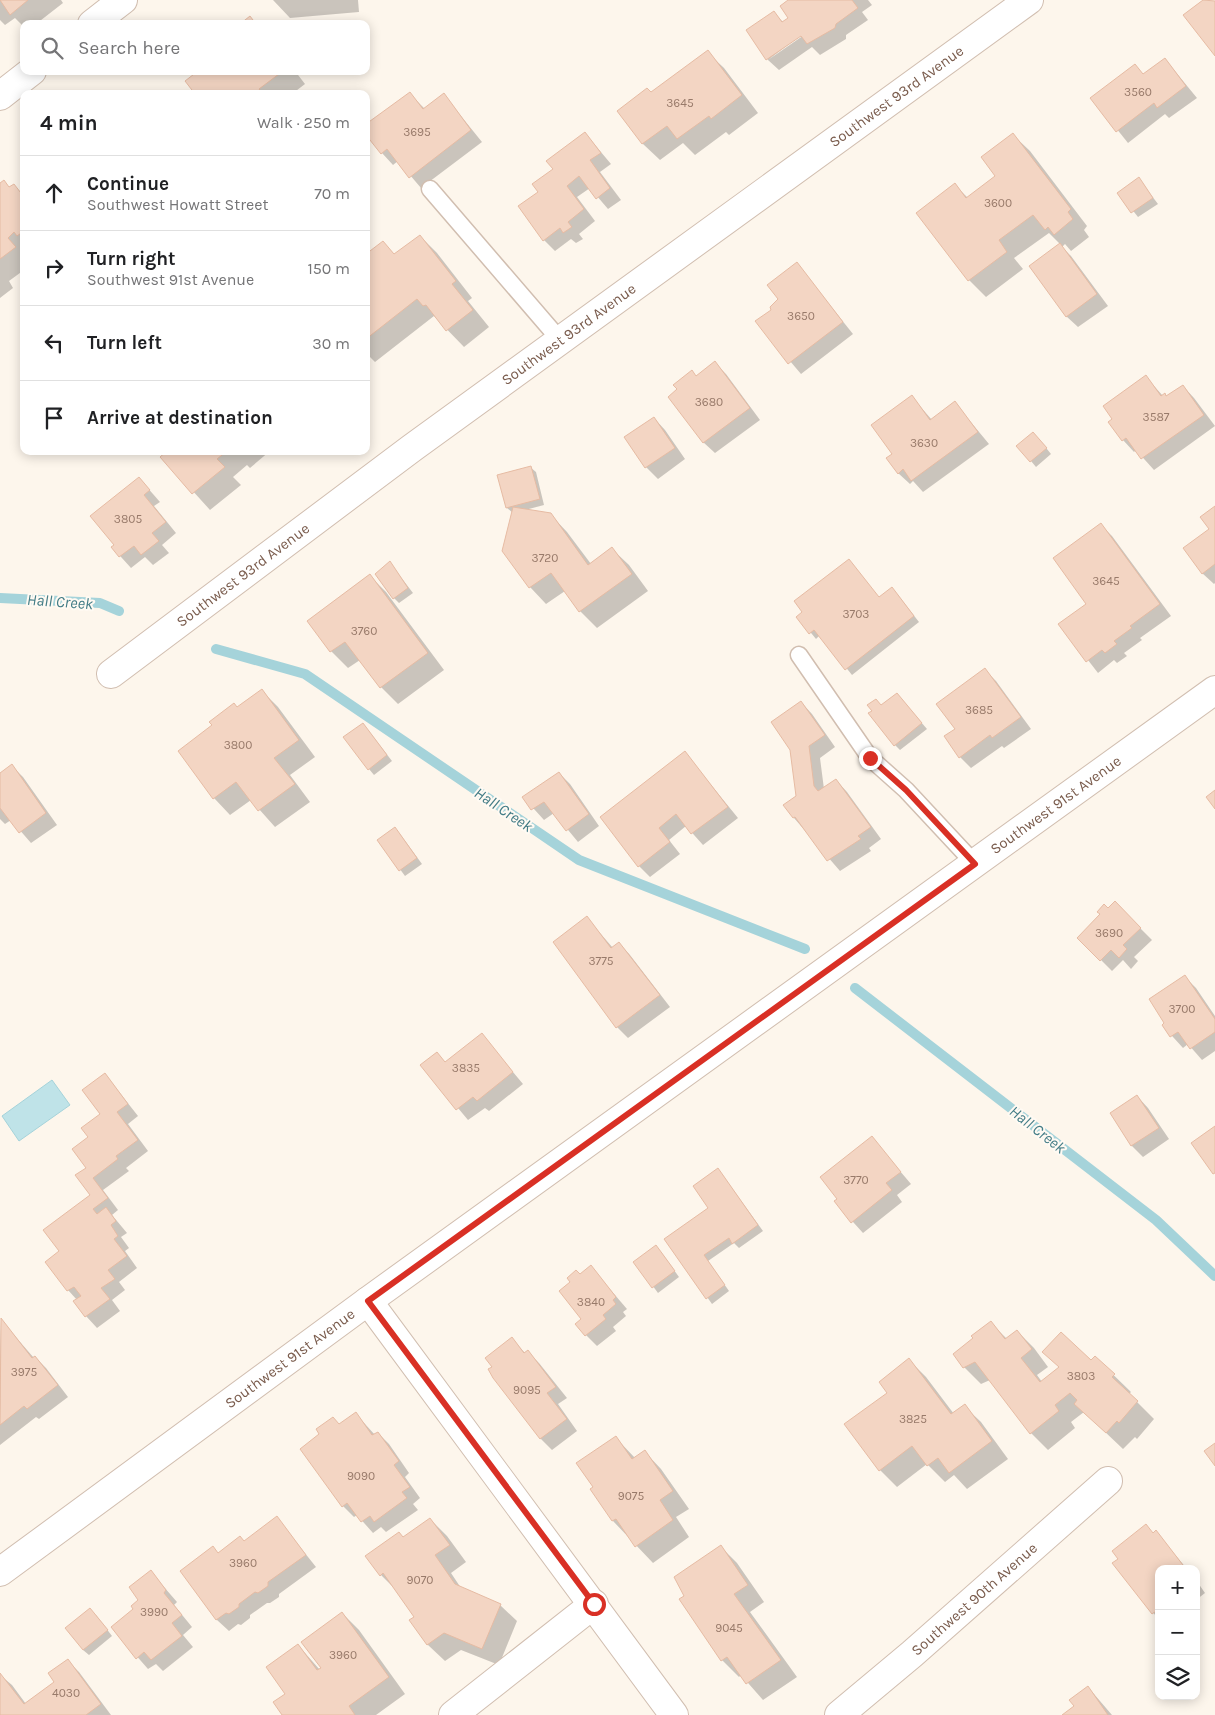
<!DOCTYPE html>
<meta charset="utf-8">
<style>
body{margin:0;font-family:Karla,sans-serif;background:#f2f2f2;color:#202124}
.controls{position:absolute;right:15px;bottom:15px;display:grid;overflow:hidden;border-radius:10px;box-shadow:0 2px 12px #0003}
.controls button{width:45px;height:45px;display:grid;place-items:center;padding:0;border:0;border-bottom:1px solid #e0e0e0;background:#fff;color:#202124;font:25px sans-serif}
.stop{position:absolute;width:15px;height:15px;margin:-11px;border:4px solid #d93025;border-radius:50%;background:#fff}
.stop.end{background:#d93025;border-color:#fff;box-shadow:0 1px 5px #0008}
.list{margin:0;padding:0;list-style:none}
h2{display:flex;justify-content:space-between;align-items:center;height:65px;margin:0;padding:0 20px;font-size:21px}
h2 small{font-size:16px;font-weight:400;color:#757577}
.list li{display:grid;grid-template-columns:32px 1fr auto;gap:15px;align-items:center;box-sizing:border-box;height:75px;padding:0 20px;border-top:1px solid #e0e0e0}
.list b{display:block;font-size:19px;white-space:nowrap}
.list p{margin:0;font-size:16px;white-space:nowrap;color:#757577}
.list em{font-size:16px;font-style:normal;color:#757577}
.icon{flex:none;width:28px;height:28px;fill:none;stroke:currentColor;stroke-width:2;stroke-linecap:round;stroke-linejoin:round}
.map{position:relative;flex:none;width:1215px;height:1715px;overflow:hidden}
.search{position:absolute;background:#fff;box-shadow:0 2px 12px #0003;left:20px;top:20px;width:350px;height:55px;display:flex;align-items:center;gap:12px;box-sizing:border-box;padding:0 18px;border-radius:10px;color:#757577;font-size:19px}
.panel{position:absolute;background:#fff;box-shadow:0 2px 12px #0003;left:20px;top:90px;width:350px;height:365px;border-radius:10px}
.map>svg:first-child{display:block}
.water{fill:#bfe3e8;stroke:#a5d3da}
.shadow{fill:#0003}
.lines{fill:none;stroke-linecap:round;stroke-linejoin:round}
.stream{stroke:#a5d3da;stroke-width:10}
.building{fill:#f3d5c3;stroke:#e6bba3}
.service-casing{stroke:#d1beb0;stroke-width:19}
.minor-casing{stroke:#d1beb0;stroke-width:30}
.tertiary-casing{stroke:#d1beb0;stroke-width:30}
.service{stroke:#fff;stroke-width:16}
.minor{stroke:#fff;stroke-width:28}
.tertiary{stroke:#fff;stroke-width:28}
.route{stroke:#d93025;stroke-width:6}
.labels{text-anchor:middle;stroke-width:4;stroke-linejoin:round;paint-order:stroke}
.number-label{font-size:12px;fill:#987a6a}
.street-label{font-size:15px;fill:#7a5c4d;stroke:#fffaf3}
.water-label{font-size:16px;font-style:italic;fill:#437c86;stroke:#fffaf3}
</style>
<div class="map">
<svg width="1215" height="1715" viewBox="0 0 1215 1715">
<rect width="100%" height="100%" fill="#fdf6ec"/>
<!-- water -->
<path class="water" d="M52,1080L70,1105L19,1141L2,1116Z"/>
<!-- shadow -->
<path class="shadow" d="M0,0H61L63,3L36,24H24V27L15,18L5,25L0,20Z
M273,0H358L359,12L290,18Z
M790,0H868L872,5L862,12L868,20L846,35V39L820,55L812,47L779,70L768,60L807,33L806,31L768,60L748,31L774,13L783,22L790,18Z
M707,52L724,68L758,113L729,135L726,132L695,155L683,143L660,160L643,144L619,111L651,93Z
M1165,59L1197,98L1169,118L1165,114L1128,143L1092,98L1135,66L1144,75Z
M201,71H295L305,84L292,94H197Z
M410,94L425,109L444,95L482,142L421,188L398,161L393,165L382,153L366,133Z
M585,133L611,164L600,172L621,200L608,209L590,188L577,197L595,221L579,234L583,239L576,243L571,239L555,251L544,240L540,192L554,170Z
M1013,135L1030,151L1087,226L1084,230L1089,237L1071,251L1065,244L1062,247L1071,256L1108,306L1078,327L1066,316L1061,245L1049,233L1014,258L1023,269L986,297L969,280L955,185L968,198L997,176Z
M1139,179L1158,204L1138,217L1119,193Z
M0,185L10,188L14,186L24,195V270L9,281L13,288L0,298Z
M420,236L437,253L472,298L468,301L489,327L464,347L434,316L375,362L366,353V256L383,243L395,255Z
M797,264L853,334L801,374L757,322L773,310Z
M715,363L726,374L760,420L715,453L703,442L697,377Z
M1146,377L1163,396L1167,397L1183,386L1194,398L1215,426L1154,470L1136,450L1134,452L1123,440Z
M912,397L932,420L955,403L989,444L923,492L913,481L910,484L898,473L894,454Z
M654,418L665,430L685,459L658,479L646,467L625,437Z
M1039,439L1051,454L1036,467L1031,461Z
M169,451H270L250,468L247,465L233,477L241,485L210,510L162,457Z
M530,467L536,472L544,505L525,510L550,514L567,532L591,564L612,549L629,565L648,591L597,628L580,611L565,591L546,604L530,587L513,513L507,508Z
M139,478L160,502L154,506L176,533L162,545L169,553L153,565L145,557L131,568L112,547L116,545Z
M1215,508V583L1214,584L1202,573Z
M1101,525L1112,536L1171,616L1140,638L1142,640L1124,653L1127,656L1117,663L1114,660L1098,673L1060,624L1088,604Z
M390,563L413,593L399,603L394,598Z
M369,575L386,592L444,670L398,704L381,687L360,660L348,668L331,651L308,621Z
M897,594L919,622L852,675L820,635L816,639L798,617Z
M985,670L996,681L1031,729L1004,748L1002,746L971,768L960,757L956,729Z
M262,691L278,707L315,757L290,775L310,802L275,827L251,800L230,815L214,798L237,708Z
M897,694L927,729L900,750L895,745L881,706Z
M801,702L812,714L835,747L820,758L824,789L836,780L847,792L881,839L869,848L871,851L840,871L794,818L797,796L791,750Z
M368,730L392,761L374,775L369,769Z
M685,753L738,818L703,845L686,826L669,840L680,854L650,877L639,866Z
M12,766L23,777L57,825L31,843L11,820L5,824L0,819V774Z
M559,773L570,784L599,826L578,842L554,813L544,820L524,798Z
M400,834L422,864L405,876L379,841Z
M1115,903L1152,940L1134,957L1138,961L1131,969L1123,960L1112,971L1079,938Z
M587,918L613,948L619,943L630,955L670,1007L628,1038L617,1027Z
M1185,977L1196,988L1215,1016V1051L1202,1060L1188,1044L1183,1048L1163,1026Z
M482,1035L523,1084L489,1111L485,1108L468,1120L422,1065L436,1053L446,1063Z
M105,1074L138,1116L128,1124L148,1151L126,1168L129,1171L103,1190L118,1210L112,1215L127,1233L121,1237L129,1248L125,1251L137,1268L119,1282L125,1290L112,1300L120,1311L97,1328L86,1316L75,1302L77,1300L68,1290L60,1252L92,1195L88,1168L90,1137L102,1114Z
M1137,1096L1148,1108L1169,1139L1143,1157L1131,1145Z
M872,1138L911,1184L897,1195L902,1202L863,1233L835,1202Z
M718,1169L763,1231L739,1248L734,1243L708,1261L729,1291L712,1304L666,1239L710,1209Z
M661,1252L679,1277L658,1293L635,1262Z
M591,1267L627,1309L623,1312L626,1316L613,1327L616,1331L597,1346L586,1335L572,1283Z
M1,1320L34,1358L35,1357L46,1368L68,1397L39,1419L36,1417L0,1445V1375L3,1373L0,1369Z
M991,1323L1007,1339L1017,1331L1034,1348L1048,1367L1037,1375L1042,1382L1091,1362L1095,1357L1131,1392L1129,1394L1154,1419L1137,1439L1135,1437L1123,1449L1084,1412L1071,1422L1075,1428L1048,1450L1031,1433L990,1380L981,1384L964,1367Z
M512,1339L525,1353L528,1352L539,1363L567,1398L558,1404L577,1431L552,1450L541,1439L494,1377V1368Z
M909,1360L926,1377L954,1414L964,1406L981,1422L1008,1459L967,1489L954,1475L945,1482L927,1464L897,1487L880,1470L889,1393Z
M356,1414L375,1435L378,1433L389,1444L409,1473L405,1477L420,1498L413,1504L418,1510L386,1532L381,1527L373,1533L357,1515L354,1517L343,1506L340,1425Z
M616,1438L635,1458L645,1452L661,1469L689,1509L676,1517L689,1537L653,1563L613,1521L592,1490Z
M277,1518L316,1567L279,1594V1597L270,1603H267L250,1615V1618L241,1625L238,1624L229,1631L217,1620L181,1571L244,1542Z
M430,1519L447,1536L466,1562L451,1573L461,1588L500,1605L517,1621L499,1665L461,1650L445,1661L428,1645L411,1620L416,1617L398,1592L381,1575L403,1539Z
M1156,1532L1187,1569H1159V1620L1114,1563Z
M720,1546L737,1563L764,1602L750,1612L797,1677L763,1700L741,1675L739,1677L722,1660L686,1596Z
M151,1572L177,1602L174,1605L192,1627L183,1635L193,1647L163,1671L156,1664L148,1669L112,1628L135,1609Z
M1196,1580L1205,1593L1196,1600Z
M342,1613L359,1630L405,1694L376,1715H284L298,1645L320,1670L323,1668Z
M96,1615L112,1636L89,1655L83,1650Z
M68,1661L79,1672L111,1715H0V1675L12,1685L26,1704L56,1682Z
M1088,1687L1112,1715H1063L1076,1707Z"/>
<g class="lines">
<!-- stream -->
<path class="stream" d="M0,598L100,603L119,611
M216,649L305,674L579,860L805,949
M855,988L1156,1220L1215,1276"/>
</g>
<!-- building -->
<path class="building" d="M0,0H28L10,15Z
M788,0H852L858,8L836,24L835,28L807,44L801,36L766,60L746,30L774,11L782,22L788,18L780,6Z
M1203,0L1215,1V56L1183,15Z
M250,16L256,24H240Z
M708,50L742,95L711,119L709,116L677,139L667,126L642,144L617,111L647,88L651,92Z
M1165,58L1186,86L1157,108L1154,103L1116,132L1090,98L1135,64L1143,74Z
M198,71H283L259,89L263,94H195L185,81Z
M410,92L423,109L444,93L471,130L409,178L387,149L381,154L366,135V124Z
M585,132L601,153L590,160L610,188L596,199L579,176L567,186L584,209L568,222L572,227L563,233L560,228L543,241L518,206L538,192L532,184L553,169L546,161Z
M1013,133L1071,209L1068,212L1073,219L1054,235L1048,227L1045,230L1033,215L999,240L1007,252L968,281L916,213L955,183L966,198L995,176L981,157Z
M1139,177L1153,198L1131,213L1117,193Z
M4,180L9,187L14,184L24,197V231L17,236L14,232L8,238L16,247L0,259V183Z
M420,235L456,281L452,284L473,310L446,331L426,305L423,306L417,299L366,339V254L383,241L394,254Z
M1060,243L1097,294L1066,317L1029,266Z
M797,262L843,322L788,364L755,321L771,310L770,307L778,299L767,285Z
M715,361L750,408L703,443L668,397L677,389L673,385L692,370L696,376Z
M1146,375L1161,396L1165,393L1166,396L1183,385L1204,415L1141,459L1126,438L1122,441L1108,422L1112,419L1103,406Z
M912,395L930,420L955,401L978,432L911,481L903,469L898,474L886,458L892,454L871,425Z
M654,417L675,448L645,468L624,437Z
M1033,432L1047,448L1030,462L1016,446Z
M167,451H227L217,459L225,467L192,494L160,457Z
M531,466L540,499L506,508L497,475Z
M139,477L150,490L144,495L166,522L152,533L159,541L141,555L134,546L119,557L111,547L114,545L90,516Z
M1215,506V564L1202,574L1183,548L1209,529L1200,517Z
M513,507L551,513L588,565L612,547L632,574L579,612L551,573L529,588L502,551Z
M1101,523L1160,604L1130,626L1132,628L1114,641L1117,644L1105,653L1102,650L1086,662L1058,624L1086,604L1053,558Z
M849,559L879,597L892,587L914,616L845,670L814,630L809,634L796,617L802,612L794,601Z
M390,561L408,588L393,599L375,574Z
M370,574L428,653L380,688L345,642L330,652L307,621Z
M985,668L1021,717L992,738L990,735L959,758L944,736L955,729L936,704Z
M262,689L299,740L274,758L295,784L258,811L236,782L213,799L178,751L212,725L209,722L234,703L237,707Z
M897,693L922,723L894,746L868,713L872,711L867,705L876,699L881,705Z
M801,701L825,735L809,746L814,786L818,791L836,779L871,827L858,836L861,839L827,861L795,817L793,818L783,805L796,796L790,750L771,722Z
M363,723L387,755L368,770L343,737Z
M685,751L728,807L691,834L676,814L659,828L670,842L638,867L600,817Z
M12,764L46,813L19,833L0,808V773Z
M559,772L589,814L566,831L544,802L531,810L522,797Z
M1215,790V809L1206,797Z
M395,827L417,858L399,871L377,840Z
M1115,901L1141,928L1123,945L1127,949L1119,958L1111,950L1100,961L1077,938L1100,914L1097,912L1104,904L1108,908Z
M587,916L611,948L619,942L660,995L616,1028L553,942Z
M1185,975L1215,1019V1032L1190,1049L1178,1032L1170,1037L1162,1025L1164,1023L1149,999Z
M482,1033L513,1072L477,1101L473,1097L456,1110L420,1065L437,1052L445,1062Z
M105,1073L128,1104L117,1112L138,1140L116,1156L118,1159L93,1178L108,1198L93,1209L97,1214L106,1207L116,1221L111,1225L118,1236L114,1239L127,1256L108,1270L115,1279L101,1288L110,1299L85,1317L73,1301L81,1296L74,1287L67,1291L45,1262L59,1251L43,1230L90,1195L75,1175L86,1168L72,1149L88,1137L81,1128L100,1114L82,1090Z
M1137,1095L1159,1128L1131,1146L1110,1113Z
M1215,1126V1173L1213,1174L1191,1143Z
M872,1136L901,1172L886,1183L892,1190L851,1223L834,1201L837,1199L820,1177Z
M718,1168L758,1225L732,1244L729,1238L704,1255L725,1285L706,1299L664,1239L708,1208L693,1186Z
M656,1245L675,1271L652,1288L633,1262Z
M591,1265L616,1297L613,1300L616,1304L603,1315L606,1319L585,1336L575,1324L581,1319L559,1291L570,1282L567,1278L576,1270L580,1274Z
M1,1318L32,1358L35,1356L58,1385L27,1409L24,1406L0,1425Z
M991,1321L1005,1339L1017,1330L1032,1349L1021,1358L1040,1382L1059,1367L1042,1352L1061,1332L1091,1360L1095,1356L1115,1374L1112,1377L1138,1401L1119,1423L1117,1421L1106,1433L1074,1404L1077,1400L1070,1393L1055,1405L1059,1411L1030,1434L975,1362L963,1368L953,1354L973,1338L971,1336Z
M512,1337L524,1353L528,1350L556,1387L547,1393L567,1419L540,1439L493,1378L488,1369L492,1367L485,1358Z
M909,1358L951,1414L965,1404L992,1441L949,1473L938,1458L927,1466L912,1446L879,1471L844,1424L887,1393L879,1382Z
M356,1412L372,1435L378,1432L399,1461L394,1465L410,1487L402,1492L407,1498L374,1522L370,1516L361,1522L347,1503L342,1507L300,1449L319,1434L316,1429L333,1417L339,1424Z
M616,1436L632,1459L645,1450L673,1491L660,1500L673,1520L635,1547L616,1519L612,1521L590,1489L593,1487L576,1463Z
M1215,1443V1466L1204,1451Z
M277,1516L306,1555L268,1582V1586L258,1593L255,1592L239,1604V1607L229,1614L226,1613L216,1620L180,1571L213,1546L218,1553L240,1536L244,1541Z
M430,1518L450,1545L435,1555L455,1584L501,1604L482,1649L444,1633L427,1645L409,1620L414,1617L383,1573L380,1576L365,1556L399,1532L403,1537Z
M1146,1524L1153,1533L1156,1530L1186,1569H1159V1609L1152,1614L1112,1563L1118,1559L1112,1551Z
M721,1545L748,1585L734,1594L781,1660L746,1684L727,1657L721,1661L679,1599L684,1596L674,1577Z
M151,1570L166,1590L164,1593L182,1615L172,1623L182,1636L151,1660L144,1652L136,1659L111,1627L133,1609L131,1606L138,1600L129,1587Z
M90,1608L108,1630L83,1650L65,1628Z
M342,1612L389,1677L349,1706L355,1715H282L273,1702L285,1694L266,1667L298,1644L317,1670L321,1668L301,1642Z
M68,1659L101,1704L86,1715H0V1673L24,1704L54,1682L48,1673Z
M1088,1686L1108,1715H1062L1074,1706L1069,1700Z"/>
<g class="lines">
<!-- service casing -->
<g class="service-casing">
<path id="service" d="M430,189L560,340
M799,655L870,758L906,790L975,864"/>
</g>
<!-- minor casing -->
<g class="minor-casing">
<g id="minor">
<path d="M92,24L123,0"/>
<path d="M0,96L32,71"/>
<path id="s1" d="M111,674L412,448L1029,0"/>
<path d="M368,1301L674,1715"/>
<path d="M453,1715L594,1604"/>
<path id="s2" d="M839,1715L912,1654L1108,1481"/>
</g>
</g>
<!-- tertiary casing -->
<g class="tertiary-casing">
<g id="tertiary">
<path id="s3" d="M0,1572L368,1301L1215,690"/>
</g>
</g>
<!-- service -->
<use href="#service" class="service"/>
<!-- minor -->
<use href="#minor" class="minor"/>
<!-- tertiary -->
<use href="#tertiary" class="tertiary"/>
</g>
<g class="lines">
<!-- route -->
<path class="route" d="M594,1604L368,1301L975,864L906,790L870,758"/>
</g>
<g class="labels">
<!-- number labels -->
<g class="number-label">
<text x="1138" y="96">3560</text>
<text x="680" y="107">3645</text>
<text x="417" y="136">3695</text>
<text x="998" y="207">3600</text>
<text x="801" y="320">3650</text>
<text x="709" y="406">3680</text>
<text x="1156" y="421">3587</text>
<text x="924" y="447">3630</text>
<text x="128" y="523">3805</text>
<text x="545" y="562">3720</text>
<text x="1106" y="585">3645</text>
<text x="856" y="618">3703</text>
<text x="364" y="635">3760</text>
<text x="979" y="714">3685</text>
<text x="238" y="749">3800</text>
<text x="1109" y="937">3690</text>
<text x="601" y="965">3775</text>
<text x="1182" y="1013">3700</text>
<text x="466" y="1072">3835</text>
<text x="856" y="1184">3770</text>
<text x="591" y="1306">3840</text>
<text x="24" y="1376">3975</text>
<text x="1081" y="1380">3803</text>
<text x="527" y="1394">9095</text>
<text x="913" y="1423">3825</text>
<text x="361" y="1480">9090</text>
<text x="631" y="1500">9075</text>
<text x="243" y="1567">3960</text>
<text x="420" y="1584">9070</text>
<text x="154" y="1616">3990</text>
<text x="729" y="1632">9045</text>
<text x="343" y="1659">3960</text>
<text x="66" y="1697">4030</text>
</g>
<!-- street labels -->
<g class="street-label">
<text dy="5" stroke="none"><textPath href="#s1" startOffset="975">Southwest 93rd Avenue</textPath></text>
<text dy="5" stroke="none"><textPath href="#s1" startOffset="570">Southwest 93rd Avenue</textPath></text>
<text dy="5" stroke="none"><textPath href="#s1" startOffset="165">Southwest 93rd Avenue</textPath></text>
<text dy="5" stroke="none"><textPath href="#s3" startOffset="1305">Southwest 91st Avenue</textPath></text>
<text dy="5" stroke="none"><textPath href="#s3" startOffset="360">Southwest 91st Avenue</textPath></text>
<text dy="5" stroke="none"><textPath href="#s2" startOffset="178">Southwest 90th Avenue</textPath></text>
</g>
<!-- water labels -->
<g class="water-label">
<text transform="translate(60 601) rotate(4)" y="6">Hall Creek</text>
<text transform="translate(504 809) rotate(34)" y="6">Hall Creek</text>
<text transform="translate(1038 1129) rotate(38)" y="6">Hall Creek</text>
</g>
</g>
</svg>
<div class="controls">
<button>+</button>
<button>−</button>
<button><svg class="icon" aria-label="layers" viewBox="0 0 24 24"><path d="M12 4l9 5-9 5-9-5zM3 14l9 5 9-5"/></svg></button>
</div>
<div class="stop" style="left:594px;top:1604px"></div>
<div class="stop end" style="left:870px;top:758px"></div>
<div class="search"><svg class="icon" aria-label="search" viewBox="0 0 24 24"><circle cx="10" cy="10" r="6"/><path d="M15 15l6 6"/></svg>Search here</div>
<section class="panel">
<h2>4 min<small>Walk · 250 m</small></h2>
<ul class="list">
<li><svg class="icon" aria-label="ahead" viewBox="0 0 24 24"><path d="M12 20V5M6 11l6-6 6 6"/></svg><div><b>Continue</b><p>Southwest Howatt Street</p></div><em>70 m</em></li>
<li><svg class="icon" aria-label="right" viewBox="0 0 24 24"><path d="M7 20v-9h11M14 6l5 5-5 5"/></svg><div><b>Turn right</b><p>Southwest 91st Avenue</p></div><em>150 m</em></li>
<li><svg class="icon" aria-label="left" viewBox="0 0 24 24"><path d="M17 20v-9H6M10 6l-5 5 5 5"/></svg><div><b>Turn left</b></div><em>30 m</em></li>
<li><svg class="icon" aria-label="arrive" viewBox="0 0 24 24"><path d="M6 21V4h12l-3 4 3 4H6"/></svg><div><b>Arrive at destination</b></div></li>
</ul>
</section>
</div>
